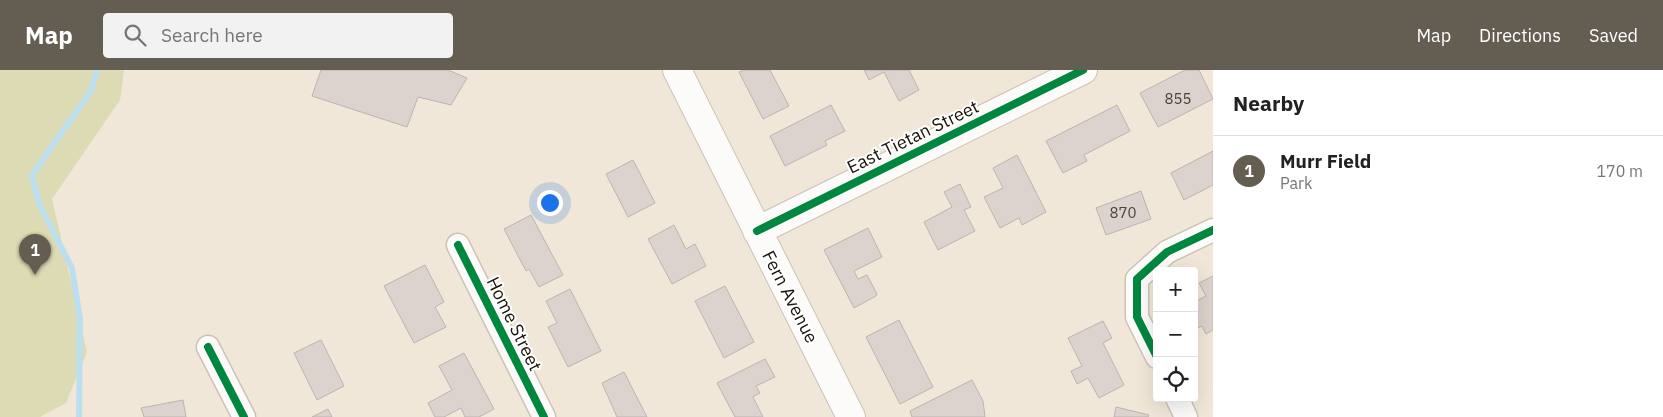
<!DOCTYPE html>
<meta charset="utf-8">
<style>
body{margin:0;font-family:"IBM Plex Sans",sans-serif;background:#f2f2f2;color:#222}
.controls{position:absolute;right:15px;bottom:15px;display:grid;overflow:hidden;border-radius:5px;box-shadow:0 5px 20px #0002}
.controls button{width:45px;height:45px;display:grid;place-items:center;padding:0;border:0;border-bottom:1px solid #e0e0e0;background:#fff;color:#222;font:25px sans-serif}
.you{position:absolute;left:549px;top:132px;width:18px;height:18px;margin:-12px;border:4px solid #fff;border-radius:50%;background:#1a73e8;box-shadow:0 0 0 8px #1a73e833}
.badge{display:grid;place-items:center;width:32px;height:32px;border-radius:50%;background:#645d51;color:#fff;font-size:16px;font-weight:700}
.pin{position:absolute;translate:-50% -41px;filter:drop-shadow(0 1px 2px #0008)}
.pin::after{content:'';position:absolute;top:26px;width:18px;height:15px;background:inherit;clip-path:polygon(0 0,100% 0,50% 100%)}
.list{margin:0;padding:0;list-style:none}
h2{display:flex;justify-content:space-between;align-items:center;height:65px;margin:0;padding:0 20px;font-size:21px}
h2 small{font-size:16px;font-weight:400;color:#767676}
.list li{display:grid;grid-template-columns:32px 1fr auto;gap:15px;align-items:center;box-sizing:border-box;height:70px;padding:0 20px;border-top:1px solid #e0e0e0}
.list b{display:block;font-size:19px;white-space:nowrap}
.list p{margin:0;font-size:16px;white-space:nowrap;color:#767676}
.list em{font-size:16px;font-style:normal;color:#767676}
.icon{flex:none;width:28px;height:28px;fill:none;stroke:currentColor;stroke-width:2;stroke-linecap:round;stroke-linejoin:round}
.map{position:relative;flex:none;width:1213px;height:347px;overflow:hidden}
header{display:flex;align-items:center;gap:30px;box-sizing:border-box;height:70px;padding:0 25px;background:#645d51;color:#fff}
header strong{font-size:24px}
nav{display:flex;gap:28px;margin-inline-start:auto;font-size:18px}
.search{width:350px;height:45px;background:#f2f2f2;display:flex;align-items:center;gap:12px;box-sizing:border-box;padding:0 18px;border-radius:5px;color:#767676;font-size:19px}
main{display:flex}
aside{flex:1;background:#fff}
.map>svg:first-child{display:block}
.green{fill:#dcdbb3}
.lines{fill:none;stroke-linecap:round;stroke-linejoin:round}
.stream{stroke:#bcdff0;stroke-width:6}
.building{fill:#dcd2ce;stroke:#beb4b0}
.street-casing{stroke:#cbc3b7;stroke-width:25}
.secondary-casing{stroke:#cbc3b7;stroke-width:30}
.street{stroke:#fdfbf9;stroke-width:22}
.secondary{stroke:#fdfbf9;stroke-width:28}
.cycleway-casing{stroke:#fff;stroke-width:11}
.cycleway{stroke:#00873e;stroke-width:8}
.labels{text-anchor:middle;stroke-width:4;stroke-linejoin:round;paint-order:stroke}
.number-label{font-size:15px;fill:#4a423a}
.street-label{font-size:18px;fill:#191209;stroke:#fff}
</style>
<header>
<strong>Map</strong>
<div class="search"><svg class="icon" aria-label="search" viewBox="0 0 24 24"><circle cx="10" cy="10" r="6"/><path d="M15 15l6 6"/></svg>Search here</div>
<nav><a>Map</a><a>Directions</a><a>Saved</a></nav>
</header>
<main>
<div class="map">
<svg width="1213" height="347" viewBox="0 0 1213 347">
<rect width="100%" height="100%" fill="#f0e7d8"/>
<!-- green -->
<path class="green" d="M0,0H124L120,30L52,129L87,282L66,333L40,347H0Z"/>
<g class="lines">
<!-- stream -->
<path class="stream" d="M79,347L80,249L72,198L39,134L32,105L91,21L97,0"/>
</g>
<!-- building -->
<path class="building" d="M321,0H448L467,8L451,35L418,27L407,57L312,26Z
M743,0H770L789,36L763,49L739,2Z
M864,0H909L919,20L899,31L884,2L869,10Z
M1185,0H1199L1213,29L1158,57L1140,23Z
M831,35L845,61L825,71L827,75L785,96L770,66Z
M1117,35L1130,61L1084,85L1087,91L1063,103L1046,71Z
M1213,81V115L1184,130L1171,103Z
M1017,85L1046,142L1022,155L1019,148L1000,158L984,127L1003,118L993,98Z
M633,90L655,133L628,147L606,104Z
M960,114L971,137L964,140L975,161L938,180L924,152L952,137L944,122Z
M1141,121L1151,149L1106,165L1096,138Z
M531,145L563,205L539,217L529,199L526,201L504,159Z
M674,155L686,179L695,174L706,196L672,214L648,169Z
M868,158L882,187L854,201L858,209L867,205L877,224L876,226L854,238L824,180Z
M425,195L444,232L435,237L446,257L414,273L384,216Z
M1213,206V260L1206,264L1202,256L1196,259L1194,256V232L1206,226L1199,213Z
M725,216L754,272L724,288L695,231Z
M570,219L601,281L568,297L548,257L557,253L546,231Z
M899,250L933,317L900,334L866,267Z
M1103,251L1112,268L1103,273L1124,315L1099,328L1088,308L1077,314L1071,301L1082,296L1068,268Z
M321,270L344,316L317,330L294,283Z
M464,283L494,339L479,347H465L461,338L444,347H435L428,333L452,320L439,296Z
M765,289L775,307L756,316L760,323L753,327L763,347H735L717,313Z
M624,302L647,347H617L602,313Z
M972,310L983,331L985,347H912L910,341Z
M183,330L186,347H144L141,338Z
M1116,337L1149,345L1148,347H1114Z
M328,339L332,347H312Z"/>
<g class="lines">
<!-- street casing -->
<g class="street-casing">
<path id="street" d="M458,175L544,347
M208,277L244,347
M1157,287L1137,247V209L1167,182L1213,160
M1177,328L1186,347"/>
</g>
<!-- secondary casing -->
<g class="secondary-casing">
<path id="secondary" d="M677,0L851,347
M757,161L1083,0"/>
</g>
<!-- street -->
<use href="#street" class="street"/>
<!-- secondary -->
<use href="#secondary" class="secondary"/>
<!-- cycleway casing -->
<g class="cycleway-casing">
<path id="cycleway" d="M757,161L1083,0
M458,175L544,347
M208,277L244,347
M1157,287L1137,247V209L1167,182L1213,160"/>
</g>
<!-- cycleway -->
<use href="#cycleway" class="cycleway"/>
</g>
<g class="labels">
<!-- number labels -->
<g class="number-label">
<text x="1178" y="34">855</text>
<text x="1123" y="148">870</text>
</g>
<!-- street labels -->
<g class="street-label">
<text transform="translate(913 67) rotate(-26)" y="6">East Tietan Street</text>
<text transform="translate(790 227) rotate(63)" y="6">Fern Avenue</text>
<text transform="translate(514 254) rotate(64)" y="6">Home Street</text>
</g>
</g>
</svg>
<div class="controls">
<button>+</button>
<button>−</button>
<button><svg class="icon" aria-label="locate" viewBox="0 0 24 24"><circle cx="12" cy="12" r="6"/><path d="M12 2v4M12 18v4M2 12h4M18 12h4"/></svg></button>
</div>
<div class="you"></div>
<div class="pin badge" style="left:35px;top:205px">1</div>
</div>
<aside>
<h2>Nearby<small></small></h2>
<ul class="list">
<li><span class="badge">1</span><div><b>Murr Field</b><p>Park</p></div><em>170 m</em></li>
</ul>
</aside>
</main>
